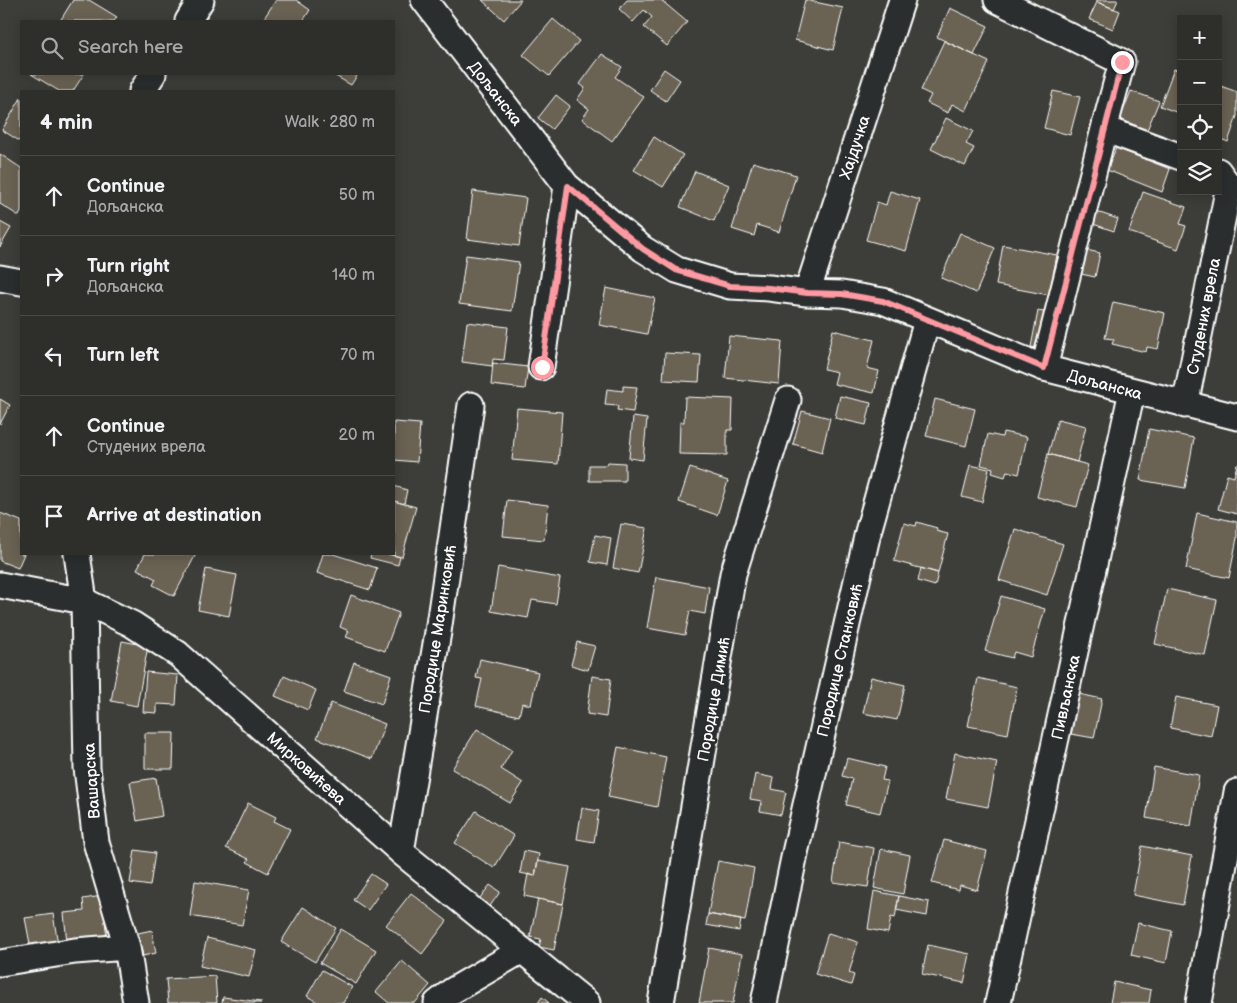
<!DOCTYPE html>
<meta charset="utf-8">
<style>
body{margin:0;font-family:"Balsamiq Sans",sans-serif;background:#363633;color:#f1f3f6}
.controls{position:absolute;right:15px;top:15px;display:grid;overflow:hidden;border-radius:0px;box-shadow:0 2px 12px #0003}
.controls button{width:45px;height:45px;display:grid;place-items:center;padding:0;border:0;border-bottom:1px solid #494a47;background:#2e2e2b;color:#f1f3f6;font:25px sans-serif}
.stop{position:absolute;width:15px;height:15px;margin:-11px;border:4px solid #ff9aa2;border-radius:50%;background:#fff}
.stop.end{background:#ff9aa2;border-color:#fff;box-shadow:0 1px 5px #0008}
.list{margin:0;padding:0;list-style:none}
h2{display:flex;justify-content:space-between;align-items:center;height:65px;margin:0;padding:0 20px;font-size:21px}
h2 small{font-size:16px;font-weight:400;color:#a7a8a9}
.list li{display:grid;grid-template-columns:32px 1fr auto;gap:15px;align-items:center;box-sizing:border-box;height:80px;padding:0 20px;border-top:1px solid #494a47}
.list b{display:block;font-size:19px;white-space:nowrap}
.list p{margin:0;font-size:16px;white-space:nowrap;color:#a7a8a9}
.list em{font-size:16px;font-style:normal;color:#a7a8a9}
.icon{flex:none;width:28px;height:28px;fill:none;stroke:currentColor;stroke-width:2;stroke-linecap:round;stroke-linejoin:round}
.map{position:relative;flex:none;width:1237px;height:1003px;overflow:hidden}
.search{position:absolute;background:#2e2e2b;box-shadow:0 2px 12px #0003;left:20px;top:20px;width:375px;height:55px;display:flex;align-items:center;gap:12px;box-sizing:border-box;padding:0 18px;border-radius:0px;color:#a7a8a9;font-size:19px}
.panel{position:absolute;background:#2e2e2b;box-shadow:0 2px 12px #0003;left:20px;top:90px;width:375px;height:465px;border-radius:0px}
.map>svg:first-child{display:block}
.building{fill:#6a6252;stroke:#fff}
.lines{fill:none;stroke-linecap:round;stroke-linejoin:round}
.minor-casing{stroke:#fff;stroke-width:29}
.minor{stroke:#2a2d2e;stroke-width:25}
.route{stroke:#ff9aa2;stroke-width:6}
.labels{text-anchor:middle;stroke-width:5;stroke-linejoin:round;paint-order:stroke}
.street-label{font-size:16px;fill:#fff;stroke:#2a2d2e}
</style>
<div class="map">
<svg width="1237" height="1003" viewBox="0 0 1237 1003">
<rect width="100%" height="100%" fill="#3d3d39"/>
<filter id="ink" filterUnits="userSpaceOnUse"><feTurbulence type="fractalNoise" baseFrequency=".02" numOctaves="2"/><feDisplacementMap in="SourceGraphic" scale="10" xChannelSelector="R" yChannelSelector="G"/><feConvolveMatrix kernelMatrix="1 2 1 2 8 2 1 2 1" color-interpolation-filters="sRGB"/></filter>
<g filter="url(#ink)">
<!-- building -->
<path class="building" d="M73,0H89L117,17L114,21H60Z
M276,0H296L310,10L303,21H262Z
M482,0H521L504,20Z
M627,0H661L687,22L667,46L644,27L652,17L644,10L633,22L619,9Z
M805,0L843,8L833,50L795,40Z
M1097,0H1118L1114,9L1097,2Z
M1097,2L1120,11L1113,29L1089,19Z
M950,8L988,26L974,55L937,37Z
M553,19L579,41L549,76L523,55Z
M944,41L989,62L966,111L952,104L948,113L927,103L931,95L921,90Z
M602,54L622,67L615,77L644,97L612,141L582,119L589,109L577,100L585,88L580,84Z
M664,69L680,80L666,101L650,90Z
M1174,69L1181,71V114L1160,106Z
M31,74H84L73,91H59Z
M332,74H358L351,85Z
M1218,85L1237,92V116L1228,142L1221,139L1218,147Z
M1053,91L1080,97L1070,135L1044,128Z
M1131,91L1159,101L1147,130L1120,119Z
M556,95L570,106L552,129L538,118Z
M21,98V142L2,130Z
M946,118L973,131L966,144L974,148L965,166L931,149Z
M654,137L683,155L663,187L634,170Z
M1116,148L1170,169L1162,192L1107,170Z
M0,154L21,168V212L19,216L0,204Z
M753,162L796,175L779,232L757,225L754,236L732,229Z
M695,171L729,185L714,221L680,207Z
M473,191L526,198L519,246L467,239Z
M890,191L920,200L906,251L866,240L877,202L886,205Z
M1143,192L1186,207L1180,224L1186,226L1178,249L1129,232Z
M1097,212L1118,219L1114,231L1093,224Z
M0,222L11,228L0,247Z
M960,233L995,248L976,293L941,278Z
M1003,245L1057,255L1049,295L996,285Z
M1086,250L1100,253L1095,277L1081,274Z
M466,255L519,262L512,311L459,304Z
M606,288L655,298L647,334L599,325Z
M1113,302L1165,313L1158,349L1147,347L1146,352L1112,344L1114,339L1105,338Z
M1038,311L1054,314L1047,350L1031,347Z
M467,322L508,327L504,360L493,359L492,366L462,362Z
M833,330L874,340L867,368L879,371L874,393L834,384L837,372L824,369Z
M729,336L782,341L779,384L725,378Z
M665,353L701,355L699,382L663,380Z
M493,363L528,367L525,389L491,385Z
M623,386L637,387L633,412L617,410L618,406L605,405L607,389L623,391Z
M840,396L871,403L866,425L835,418Z
M685,397L733,399L732,430H727V455L679,454L680,422H684Z
M0,399L10,405L0,424Z
M935,399L975,409L966,446L926,436Z
M517,408L562,412L558,464L512,460Z
M802,411L830,418L822,452L793,444Z
M633,417L647,419L643,460L629,458Z
M1058,419L1086,426L1077,462L1048,454Z
M394,422L420,424L417,462L394,460Z
M1149,429L1194,438L1185,488L1140,480Z
M1003,432L1027,437L1019,474L1007,471L1005,477L992,473L993,468L981,465L988,434L1002,437Z
M1048,454L1088,465L1077,507L1037,497Z
M608,462L625,463V481H589V465H607Z
M1237,464V514L1218,509L1227,475L1234,477Z
M970,465L989,469L982,502L962,497Z
M690,468L728,481L717,515L679,502Z
M394,486L407,490L404,504L394,501Z
M507,500L548,505L544,540L503,536Z
M394,501L416,507L402,557L388,554H394Z
M0,513L21,521V554H24L18,568L0,561Z
M1197,513L1237,522V538L1229,578L1186,569Z
M917,522L937,528L936,531L948,534L938,573L894,561L904,523L916,526Z
M621,524L647,528L638,573L613,568Z
M1015,529L1063,544L1047,595L999,580Z
M595,535L611,538L607,565L590,562Z
M145,554H196L174,596L153,585L156,579L137,569Z
M323,554H333L377,568L370,590L317,573Z
M371,554H388L400,557L398,565L370,558Z
M498,567L560,578L556,604L532,600L528,618L491,611Z
M921,568L938,573L935,586L918,581Z
M206,569L237,575L229,616L198,610Z
M656,577L709,587L705,614L690,611L685,635L647,628Z
M1167,589L1217,600L1205,655L1155,644Z
M351,595L399,613L385,651L346,637L349,631L340,627Z
M1001,596L1045,609L1031,657L1014,652L1012,658L985,651Z
M122,641L148,646L137,706L111,701Z
M577,642L595,646L588,670L571,665Z
M480,659L538,672L531,705L522,703L519,716L476,706L482,679L476,678Z
M354,662L391,675L382,704L344,691Z
M146,672L178,675L176,705L157,704V713L143,712Z
M284,676L316,690L308,710L275,696Z
M592,676L611,679L606,717L587,714Z
M871,677L905,685L897,720L863,713Z
M978,678L1017,687L1008,734L968,726Z
M1079,694L1102,699L1094,738L1071,734Z
M1176,697L1217,705L1211,736L1170,728Z
M331,703L385,724L372,759L317,738Z
M477,729L512,750L501,769L523,783L510,803L452,769Z
M145,733H174L173,769H145Z
M618,747L666,757L657,807L608,797Z
M955,753L997,762L988,807L946,799Z
M847,758L885,767L882,780L888,781L880,813L846,805L852,779L842,776Z
M1154,767L1199,775L1191,826L1146,818Z
M755,774L774,778L772,789L786,792L781,815L760,811L762,801L750,799Z
M156,778L162,816L137,821L130,782Z
M248,803L276,817L274,821L290,829L268,873L247,862L249,859L226,848Z
M582,808L599,811L594,842L577,839Z
M476,811L514,836L494,868L455,843Z
M944,840L987,851L977,890L960,885L959,890L932,883Z
M839,842L874,848L868,887L833,882Z
M1142,846L1192,856L1183,905L1133,895Z
M881,849L910,855L903,894L874,888Z
M135,850L155,853L150,886L130,883Z
M524,851L539,854L535,876L520,873Z
M538,861L570,867L563,904L524,896L528,874L535,876Z
M718,861L754,868L745,921L708,914Z
M371,874L386,884L368,910L353,900Z
M195,881L249,890L242,925L190,916Z
M490,885L500,892L490,906L479,899Z
M874,891L899,896L895,918L891,917L888,933L868,929Z
M411,893L447,921L422,954L386,925Z
M102,896L107,938L67,943L64,913L84,911L83,899Z
M899,896L929,902L927,916L896,910Z
M538,899L563,904L554,950L539,947L541,939L530,937Z
M303,907L336,928L315,962L281,942Z
M53,914L58,944L31,949L25,918Z
M708,914L741,920L739,931L706,925Z
M1138,923L1172,931L1166,963L1131,955Z
M341,929L376,950L356,984L320,963Z
M152,930L156,953L143,956L138,933Z
M828,933L858,942L849,973L854,975L851,985L815,974Z
M207,938L256,950L249,977L200,966Z
M928,945L970,954L964,983L922,974Z
M709,948L742,954L733,1003H699Z
M402,961L430,985L415,1003H389L376,992Z
M322,970L352,987L343,1003H319L307,996Z
M215,976L217,1003H168L166,979Z
M1114,982L1151,990L1149,1003H1110Z
M223,997L261,1002V1003H222Z
M542,997L549,1003H538Z"/>
<g class="lines">
<!-- minor casing -->
<g class="minor-casing">
<path id="minor" d="M424,0L567,186L643,249L677,270L730,286L769,288L807,293L842,294L883,301L1044,368L1237,417
M997,0L1122,62L1104,129L1181,157
M188,21L201,0
M142,91L153,74
M0,278L21,282
M807,293L902,0
M541,367L567,186
M1044,368L1104,129
M1185,405L1229,186L1218,171
M77,554L84,601L87,768L96,842L127,947L136,1003
M0,585L84,601L132,624L178,654L401,852L587,1003
M401,852L438,632L471,405
M0,963L75,951L127,947
M437,1003L452,991L522,950
M661,1003L733,574L788,400
M764,1003L795,853L868,532L927,320
M998,1003L1132,391
M1199,1003L1237,792"/>
</g>
<!-- minor -->
<use href="#minor" class="minor"/>
</g>
</g>
<g class="lines" filter="url(#ink)">
<!-- route -->
<path class="route" d="M542,367L568,186L643,249L676,270L730,286L769,288L807,293L842,294L883,301L1044,368L1122,62"/>
</g>
<g class="labels">
<!-- street labels -->
<g class="street-label">
<text transform="translate(496 93) rotate(52)" y="6">Дољанска</text>
<text transform="translate(854 147) rotate(-72)" y="6">Хајдучка</text>
<text transform="translate(1203 316) rotate(-79)" y="6">Студених врела</text>
<text transform="translate(1105 384) rotate(15)" y="6">Дољанска</text>
<text transform="translate(437 629) rotate(-81)" y="6">Породице Маринковић</text>
<text transform="translate(839 660) rotate(-77)" y="6">Породице Станковић</text>
<text transform="translate(1065 697) rotate(-78)" y="6">Пивљанска</text>
<text transform="translate(713 699) rotate(-80)" y="6">Породице Димић</text>
<text transform="translate(307 768) rotate(42)" y="6">Мирковићева</text>
<text transform="translate(91 781) rotate(-94)" y="6">Вашарска</text>
</g>
</g>
</svg>
<div class="controls">
<button>+</button>
<button>−</button>
<button><svg class="icon" aria-label="locate" viewBox="0 0 24 24"><circle cx="12" cy="12" r="6"/><path d="M12 2v4M12 18v4M2 12h4M18 12h4"/></svg></button>
<button><svg class="icon" aria-label="layers" viewBox="0 0 24 24"><path d="M12 4l9 5-9 5-9-5zM3 14l9 5 9-5"/></svg></button>
</div>
<div class="stop" style="left:542px;top:367px"></div>
<div class="stop end" style="left:1122px;top:62px"></div>
<div class="search"><svg class="icon" aria-label="search" viewBox="0 0 24 24"><circle cx="10" cy="10" r="6"/><path d="M15 15l6 6"/></svg>Search here</div>
<section class="panel">
<h2>4 min<small>Walk · 280 m</small></h2>
<ul class="list">
<li><svg class="icon" aria-label="ahead" viewBox="0 0 24 24"><path d="M12 20V5M6 11l6-6 6 6"/></svg><div><b>Continue</b><p>Дољанска</p></div><em>50 m</em></li>
<li><svg class="icon" aria-label="right" viewBox="0 0 24 24"><path d="M7 20v-9h11M14 6l5 5-5 5"/></svg><div><b>Turn right</b><p>Дољанска</p></div><em>140 m</em></li>
<li><svg class="icon" aria-label="left" viewBox="0 0 24 24"><path d="M17 20v-9H6M10 6l-5 5 5 5"/></svg><div><b>Turn left</b></div><em>70 m</em></li>
<li><svg class="icon" aria-label="ahead" viewBox="0 0 24 24"><path d="M12 20V5M6 11l6-6 6 6"/></svg><div><b>Continue</b><p>Студених врела</p></div><em>20 m</em></li>
<li><svg class="icon" aria-label="arrive" viewBox="0 0 24 24"><path d="M6 21V4h12l-3 4 3 4H6"/></svg><div><b>Arrive at destination</b></div></li>
</ul>
</section>
</div>
